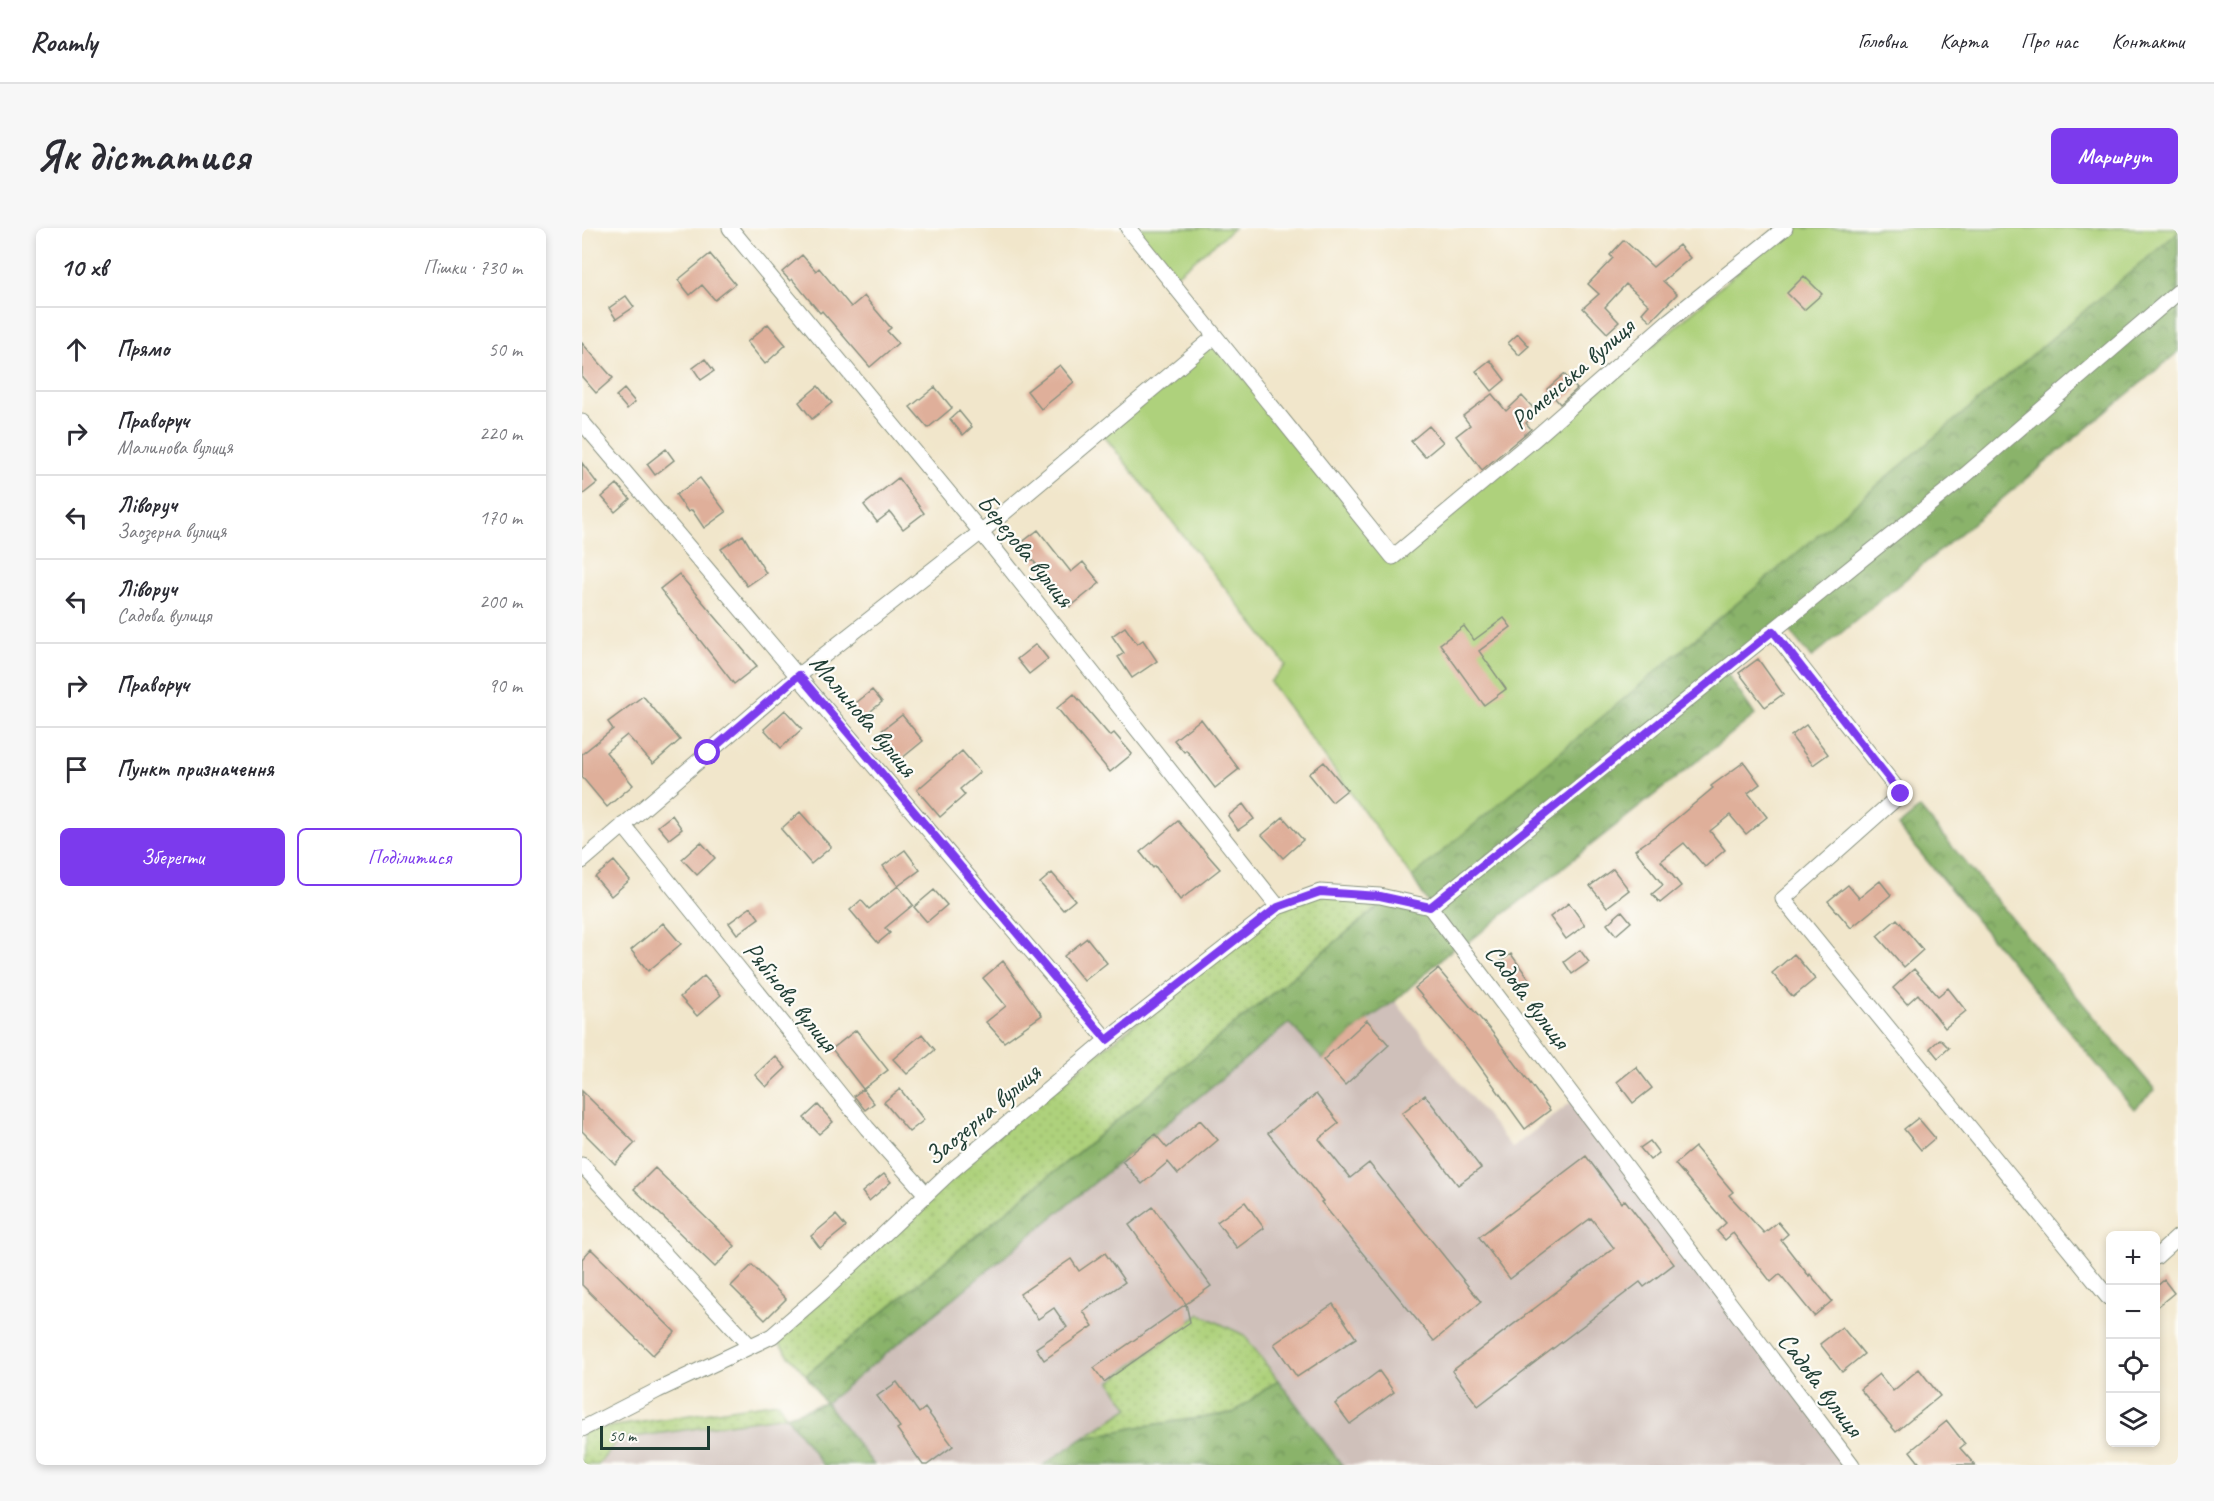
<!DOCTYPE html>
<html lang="uk">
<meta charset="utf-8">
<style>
body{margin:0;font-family:Caveat,sans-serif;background:#f7f7f7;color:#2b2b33}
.controls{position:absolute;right:18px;bottom:18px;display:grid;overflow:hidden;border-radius:9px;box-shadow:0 3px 9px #0003}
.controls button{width:54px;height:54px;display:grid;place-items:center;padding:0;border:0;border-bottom:2px solid #e1e1e2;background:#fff;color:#2b2b33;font:30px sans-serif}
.scale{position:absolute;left:18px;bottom:15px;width:110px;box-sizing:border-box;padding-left:6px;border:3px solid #1f3d34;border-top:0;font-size:16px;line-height:21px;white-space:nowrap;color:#1f3d34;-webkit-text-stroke:4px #fdfcf7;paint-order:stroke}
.stop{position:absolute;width:18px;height:18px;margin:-14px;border:4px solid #7c3aed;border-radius:50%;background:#fff}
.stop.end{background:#7c3aed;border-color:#fff;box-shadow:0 2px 6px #0008}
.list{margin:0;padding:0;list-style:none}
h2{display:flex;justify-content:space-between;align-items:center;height:78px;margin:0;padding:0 24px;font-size:26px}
h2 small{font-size:20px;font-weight:400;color:#7c7c81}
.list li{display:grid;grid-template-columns:39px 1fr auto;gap:18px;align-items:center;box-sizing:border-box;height:84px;padding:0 24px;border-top:2px solid #e1e1e2}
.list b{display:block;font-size:22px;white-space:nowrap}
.list p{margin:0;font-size:20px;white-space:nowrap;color:#7c7c81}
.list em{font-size:20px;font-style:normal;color:#7c7c81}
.actions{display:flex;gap:12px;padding:18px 24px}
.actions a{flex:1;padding:14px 0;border:2px solid #7c3aed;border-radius:9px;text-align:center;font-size:21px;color:#7c3aed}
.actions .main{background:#7c3aed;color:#fff}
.icon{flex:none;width:33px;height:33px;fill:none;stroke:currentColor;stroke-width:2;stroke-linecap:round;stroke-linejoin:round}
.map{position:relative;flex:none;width:1596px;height:1237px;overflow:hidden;border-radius:9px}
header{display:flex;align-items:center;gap:36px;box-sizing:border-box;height:84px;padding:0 30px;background:#fff;border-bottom:2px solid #e1e1e2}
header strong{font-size:28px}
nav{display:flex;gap:33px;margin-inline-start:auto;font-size:21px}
.intro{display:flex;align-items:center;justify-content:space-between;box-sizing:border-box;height:144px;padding:0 36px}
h1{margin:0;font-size:42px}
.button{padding:15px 27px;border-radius:9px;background:#7c3aed;color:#fff;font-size:21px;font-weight:700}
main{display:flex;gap:36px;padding:0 36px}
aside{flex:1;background:#fff;border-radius:9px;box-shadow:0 3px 9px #0003}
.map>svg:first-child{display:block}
.industrial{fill:#cfc0ba}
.grass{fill:url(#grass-dots);stroke:#668758;stroke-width:1.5}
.forest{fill:url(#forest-crowns);stroke:#547850;stroke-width:1.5}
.green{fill:#aed17b;stroke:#668758;stroke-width:1.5}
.building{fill:#dfaf9a}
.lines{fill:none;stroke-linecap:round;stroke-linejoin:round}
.street-casing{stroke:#889280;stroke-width:17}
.street{stroke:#fff;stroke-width:15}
.route{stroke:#7c3aed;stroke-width:8}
.labels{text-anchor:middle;stroke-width:4.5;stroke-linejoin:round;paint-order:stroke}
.street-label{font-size:26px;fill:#1f3d34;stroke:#fdfcf7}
</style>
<header>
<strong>Roamly</strong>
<nav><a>Головна</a><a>Карта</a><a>Про нас</a><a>Контакти</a></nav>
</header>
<div class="intro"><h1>Як дістатися</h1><a class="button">Маршрут</a></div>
<main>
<aside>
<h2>10 хв<small>Пішки · 730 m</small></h2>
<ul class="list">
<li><svg class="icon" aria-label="ahead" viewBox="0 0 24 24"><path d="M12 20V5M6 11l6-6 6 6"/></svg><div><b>Прямо</b></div><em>50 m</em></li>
<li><svg class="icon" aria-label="right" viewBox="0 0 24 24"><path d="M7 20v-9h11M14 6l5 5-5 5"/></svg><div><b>Праворуч</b><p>Малинова вулиця</p></div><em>220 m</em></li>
<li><svg class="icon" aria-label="left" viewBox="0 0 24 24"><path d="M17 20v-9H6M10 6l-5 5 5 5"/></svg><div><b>Ліворуч</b><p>Заозерна вулиця</p></div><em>170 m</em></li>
<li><svg class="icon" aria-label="left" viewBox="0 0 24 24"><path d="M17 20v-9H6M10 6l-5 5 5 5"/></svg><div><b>Ліворуч</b><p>Садова вулиця</p></div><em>200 m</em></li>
<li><svg class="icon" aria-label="right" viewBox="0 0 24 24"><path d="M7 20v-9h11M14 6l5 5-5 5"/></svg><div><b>Праворуч</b></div><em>90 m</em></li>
<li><svg class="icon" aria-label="arrive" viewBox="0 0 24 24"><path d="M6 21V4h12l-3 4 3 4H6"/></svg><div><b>Пункт призначення</b></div></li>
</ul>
<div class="actions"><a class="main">Зберегти</a><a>Поділитися</a></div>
</aside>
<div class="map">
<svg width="1596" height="1237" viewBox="0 0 1596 1237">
<defs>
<pattern id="grass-dots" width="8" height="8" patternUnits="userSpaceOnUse" patternTransform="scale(1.5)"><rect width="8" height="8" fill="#aed17b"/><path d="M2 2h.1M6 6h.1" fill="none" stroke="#95b46b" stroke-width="1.8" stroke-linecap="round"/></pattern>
<pattern id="forest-crowns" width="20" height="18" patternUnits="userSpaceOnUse" patternTransform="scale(1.5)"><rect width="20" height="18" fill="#8ab36b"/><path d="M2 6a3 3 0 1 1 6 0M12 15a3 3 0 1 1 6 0" fill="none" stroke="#709359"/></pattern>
</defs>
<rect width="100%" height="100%" fill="#fdfcf7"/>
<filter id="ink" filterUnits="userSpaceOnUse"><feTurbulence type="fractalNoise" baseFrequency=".0167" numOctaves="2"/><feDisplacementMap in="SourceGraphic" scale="12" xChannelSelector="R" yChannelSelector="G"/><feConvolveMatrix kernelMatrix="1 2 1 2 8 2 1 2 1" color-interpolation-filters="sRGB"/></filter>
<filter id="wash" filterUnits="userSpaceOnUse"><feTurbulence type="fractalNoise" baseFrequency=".008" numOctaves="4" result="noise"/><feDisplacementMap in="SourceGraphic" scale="24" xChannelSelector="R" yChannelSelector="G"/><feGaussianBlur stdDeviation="1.35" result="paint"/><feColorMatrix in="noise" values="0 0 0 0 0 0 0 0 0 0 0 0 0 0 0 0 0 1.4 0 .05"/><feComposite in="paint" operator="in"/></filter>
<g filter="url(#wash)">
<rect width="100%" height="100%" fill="#f1e6cb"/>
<!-- industrial -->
<path class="industrial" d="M813,773L930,920L993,871L1266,1237H760L663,1107L528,1153L547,1180L461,1237H292L244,1175L707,795L785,792Z
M204,1188L241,1237H16L37,1211Z"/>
<!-- grass -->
<path class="grass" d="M738,664L807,670L224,1147L190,1108L344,966L696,679Z
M618,1086L662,1107L696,1152L651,1185L555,1199L500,1211L547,1180L528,1154Z
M196,1174L204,1188L37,1211L16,1237H0V1203Z"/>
<!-- forest -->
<path class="forest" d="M1596,4V124L1229,430L1202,395L1144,444L1173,487L883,717L876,716L813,773L785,792L741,832L707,795L244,1175L292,1237H241L204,1188L243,1175L224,1147L807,670L848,678L830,649Z
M1338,580L1573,862L1552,881L1316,598Z
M696,1152L760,1237H461L500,1211L555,1199L651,1185Z"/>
<!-- green -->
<path class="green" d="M547,0H652L588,52Z
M1205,0H1596V4L830,649L688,454L704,437L519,204L630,111L811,329L1089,103Z"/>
<g id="blocks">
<!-- building -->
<path class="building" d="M1042,12L1071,39L1097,17L1108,30L1081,53L1095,66L1069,93L1060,85L1067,77L1044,56L1023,79L1037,94L1025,105L1001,80L1017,66L1006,56L1031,30L1028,27Z
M128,26L153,56L133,72L120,57L108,67L96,52Z
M220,27L234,43L237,40L269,79L282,68L309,100L305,103L316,115L288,139L240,83L238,85L210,51L208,53L200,44Z
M1222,48L1240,66L1222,82L1205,65Z
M44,68L52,79L34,91L27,80Z
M186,96L204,117L183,136L165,114Z
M936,106L947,118L937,127L926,115Z
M0,115L31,150L14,165L0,149Z
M123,131L132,143L119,152L111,140Z
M908,132L923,152L910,163L894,143Z
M478,137L492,154L459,181L445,163Z
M982,146L995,161L978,176L965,161Z
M236,158L250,175L230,191L217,174Z
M353,159L370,180L346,200L328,179Z
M42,161L53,174L45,181L34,168Z
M910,166L924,183L940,168L955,184L944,195L949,201L900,242L874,208L888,197L881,188Z
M377,183L390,199L381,207L368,191Z
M847,198L861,214L843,229L829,213Z
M84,221L92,232L73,247L65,236Z
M0,235L15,255L0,267Z
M118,250L144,284L122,300L110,282L106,284L94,267Z
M316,250L342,285L321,301L308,284L295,294L282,277Z
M35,256L48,271L33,284L20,269Z
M456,302L489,344L501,334L518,355L488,379L438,316Z
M161,307L184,345L165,358L139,321Z
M97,346L175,438L152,456L78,361Z
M922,390L929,399L897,423L924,461L902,477L858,416L882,398L892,412Z
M543,399L555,416L561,412L575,433L550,450L536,429L542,425L530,408Z
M454,416L466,431L447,446L435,431Z
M1176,431L1201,466L1183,479L1157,445Z
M290,462L300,474L279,491L269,479Z
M492,466L528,508L532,505L550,526L528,544L475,480Z
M61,468L98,512L71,536L45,507L24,524L51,557L25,579L0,549V526L31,501L26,494Z
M203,482L220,501L199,520L182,501Z
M320,487L341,513L319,531L298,504Z
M619,491L657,541L633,560L604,522L602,524L592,512Z
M1224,497L1246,526L1231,537L1209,508Z
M380,523L398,544L378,561L383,567L358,589L335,562Z
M742,534L765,562L750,574L727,546Z
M1162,534L1178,556L1166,565L1185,589L1164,606L1148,587L1128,603L1143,622L1123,639L1102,615L1079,633L1099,658L1078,675L1070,666L1081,657L1053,622L1076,606L1131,560L1129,558Z
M661,576L672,591L656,602L646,588Z
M218,584L249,619L229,636L199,601Z
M90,587L100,601L87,611L76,598Z
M701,589L721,612L701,630L680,607Z
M596,593L638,641L598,672L573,638L571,640L558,624Z
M119,614L133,630L115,647L100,631Z
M323,622L338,642L316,658L301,638Z
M32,633L48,652L29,668L13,649Z
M1031,641L1047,662L1025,679L1008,658Z
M470,645L493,672L481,682L458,655Z
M1298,653L1309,667L1269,700L1246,673L1266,657L1277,670Z
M316,658L331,677L303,700L308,705L296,715L268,682L279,672L287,681Z
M352,662L365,677L345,694L332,679Z
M987,675L1003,697L984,711L968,689Z
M169,679L177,690L155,706L147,695Z
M1040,683L1049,694L1034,707L1025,696Z
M1315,691L1341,722L1322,739L1295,708Z
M81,695L99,716L66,743L49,722Z
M505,710L525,735L502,753L482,728Z
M998,722L1007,734L990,746L982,734Z
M929,726L949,754L938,762L918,734Z
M1212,726L1233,751L1211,769L1190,745Z
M421,733L460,787L422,814L404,794L424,778L401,750Z
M856,741L910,804L968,882L943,901L886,822L833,760Z
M1332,741L1356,768L1366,760L1384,783L1363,800L1336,766L1325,776L1311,760Z
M122,748L139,767L115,788L98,769Z
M785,792L807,817L763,857L741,832Z
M274,802L306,842L281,861L250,821Z
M340,806L353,822L325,846L311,831Z
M1358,811L1367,820L1356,830L1348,820Z
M193,828L204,840L184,859L173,847Z
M1054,839L1070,860L1051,875L1035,854Z
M281,861L292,875L283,882L272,868Z
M318,861L342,892L327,904L302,874Z
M0,863L53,915L33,936L0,903Z
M734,866L757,895L737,911L768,950L787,935L899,1074L852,1113L739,974L741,973L686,905Z
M843,867L899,940L876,957L820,885Z
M236,877L251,894L237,906L222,890Z
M1336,890L1353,910L1339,922L1322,901Z
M618,892L636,912L596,946L586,934L560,956L540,933L573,906L585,920Z
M1068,913L1077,925L1068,932L1058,920Z
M1113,919L1151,964L1147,967L1182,1005L1196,994L1206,1006L1199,1012L1227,1048L1228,1046L1250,1073L1232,1088L1198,1046L1189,1054L1151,1005L1143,1012L1135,1003L1144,995L1093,936Z
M1004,928L1039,975L1043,972L1092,1036L1062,1059L1058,1054L896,1178L870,1143L1032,1020L1009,990L928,1051L897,1009Z
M73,940L153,1018L133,1039L52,961Z
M302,946L309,954L287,973L280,964Z
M663,974L682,1000L655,1020L635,994Z
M571,979L629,1058L604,1076L547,997Z
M254,987L264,999L238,1020L229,1008Z
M9,1021L93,1104L71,1127L0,1057V1031Z
M523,1025L543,1054L501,1083L511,1098L462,1132L454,1120L485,1099L472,1080L456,1091L438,1066L489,1031L497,1043Z
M170,1037L204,1071L183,1092L149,1058Z
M1582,1052L1592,1065L1574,1080V1059Z
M604,1076L608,1094L522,1154L512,1140Z
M751,1076L774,1110L715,1149L692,1116Z
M1260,1099L1282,1126L1260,1144L1238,1116Z
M1337,1141L1358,1168L1314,1204L1278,1161L1297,1146L1311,1163Z
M797,1143L812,1164L768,1196L753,1176Z
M315,1154L337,1185L343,1180L371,1218L345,1237H341L315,1201L318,1199L295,1168Z
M1365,1193L1383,1216L1378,1220L1393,1237H1339L1328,1223Z"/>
</g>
</g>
<g filter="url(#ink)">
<use href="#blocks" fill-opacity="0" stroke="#889280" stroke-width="1.5"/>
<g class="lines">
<!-- street casing -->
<g class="street-casing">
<path id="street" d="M148,0L399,304L696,679
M546,0L811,329L950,213L1088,92L1203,0
M0,194L525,812
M1191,403L1319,566L1201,671L1526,1069L1528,1067
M41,597L285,900L344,966
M0,633L217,447L399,304L630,111
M848,679L1373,256L1596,64
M848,679L1270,1237
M0,937L168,1118
M1574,1029L1596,1009
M0,1201L76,1162L190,1108L242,1063L367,945L525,812L696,679L738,664L798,668L848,679"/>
</g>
<!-- street -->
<use href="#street" class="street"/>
</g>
</g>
<g class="lines" filter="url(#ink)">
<!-- route -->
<path class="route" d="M126,525L217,447L525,812L696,679L738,664L798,668L848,679L1191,403L1319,566"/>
</g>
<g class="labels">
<!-- street labels -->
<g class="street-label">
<text transform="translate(990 145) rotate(-41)" y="9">Роменська вулиця</text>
<text transform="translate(444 322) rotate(51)" y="9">Березова вулиця</text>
<text transform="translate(282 487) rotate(50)" y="9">Малинова вулиця</text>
<text transform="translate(209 768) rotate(51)" y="9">Рябінова вулиця</text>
<text transform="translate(946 768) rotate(53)" y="9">Садова вулиця</text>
<text transform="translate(400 886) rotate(-40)" y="9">Заозерна вулиця</text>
<text transform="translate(1239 1156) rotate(53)" y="9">Садова вулиця</text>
</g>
</g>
</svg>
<div class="controls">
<button>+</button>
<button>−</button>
<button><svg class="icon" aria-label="locate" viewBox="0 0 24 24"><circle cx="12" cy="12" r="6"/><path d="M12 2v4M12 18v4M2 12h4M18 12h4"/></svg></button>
<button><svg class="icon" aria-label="layers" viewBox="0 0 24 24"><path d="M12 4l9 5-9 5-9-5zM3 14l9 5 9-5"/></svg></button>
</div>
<div class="scale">50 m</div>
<div class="stop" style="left:126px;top:525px"></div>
<div class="stop end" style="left:1319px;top:566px"></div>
</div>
</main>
